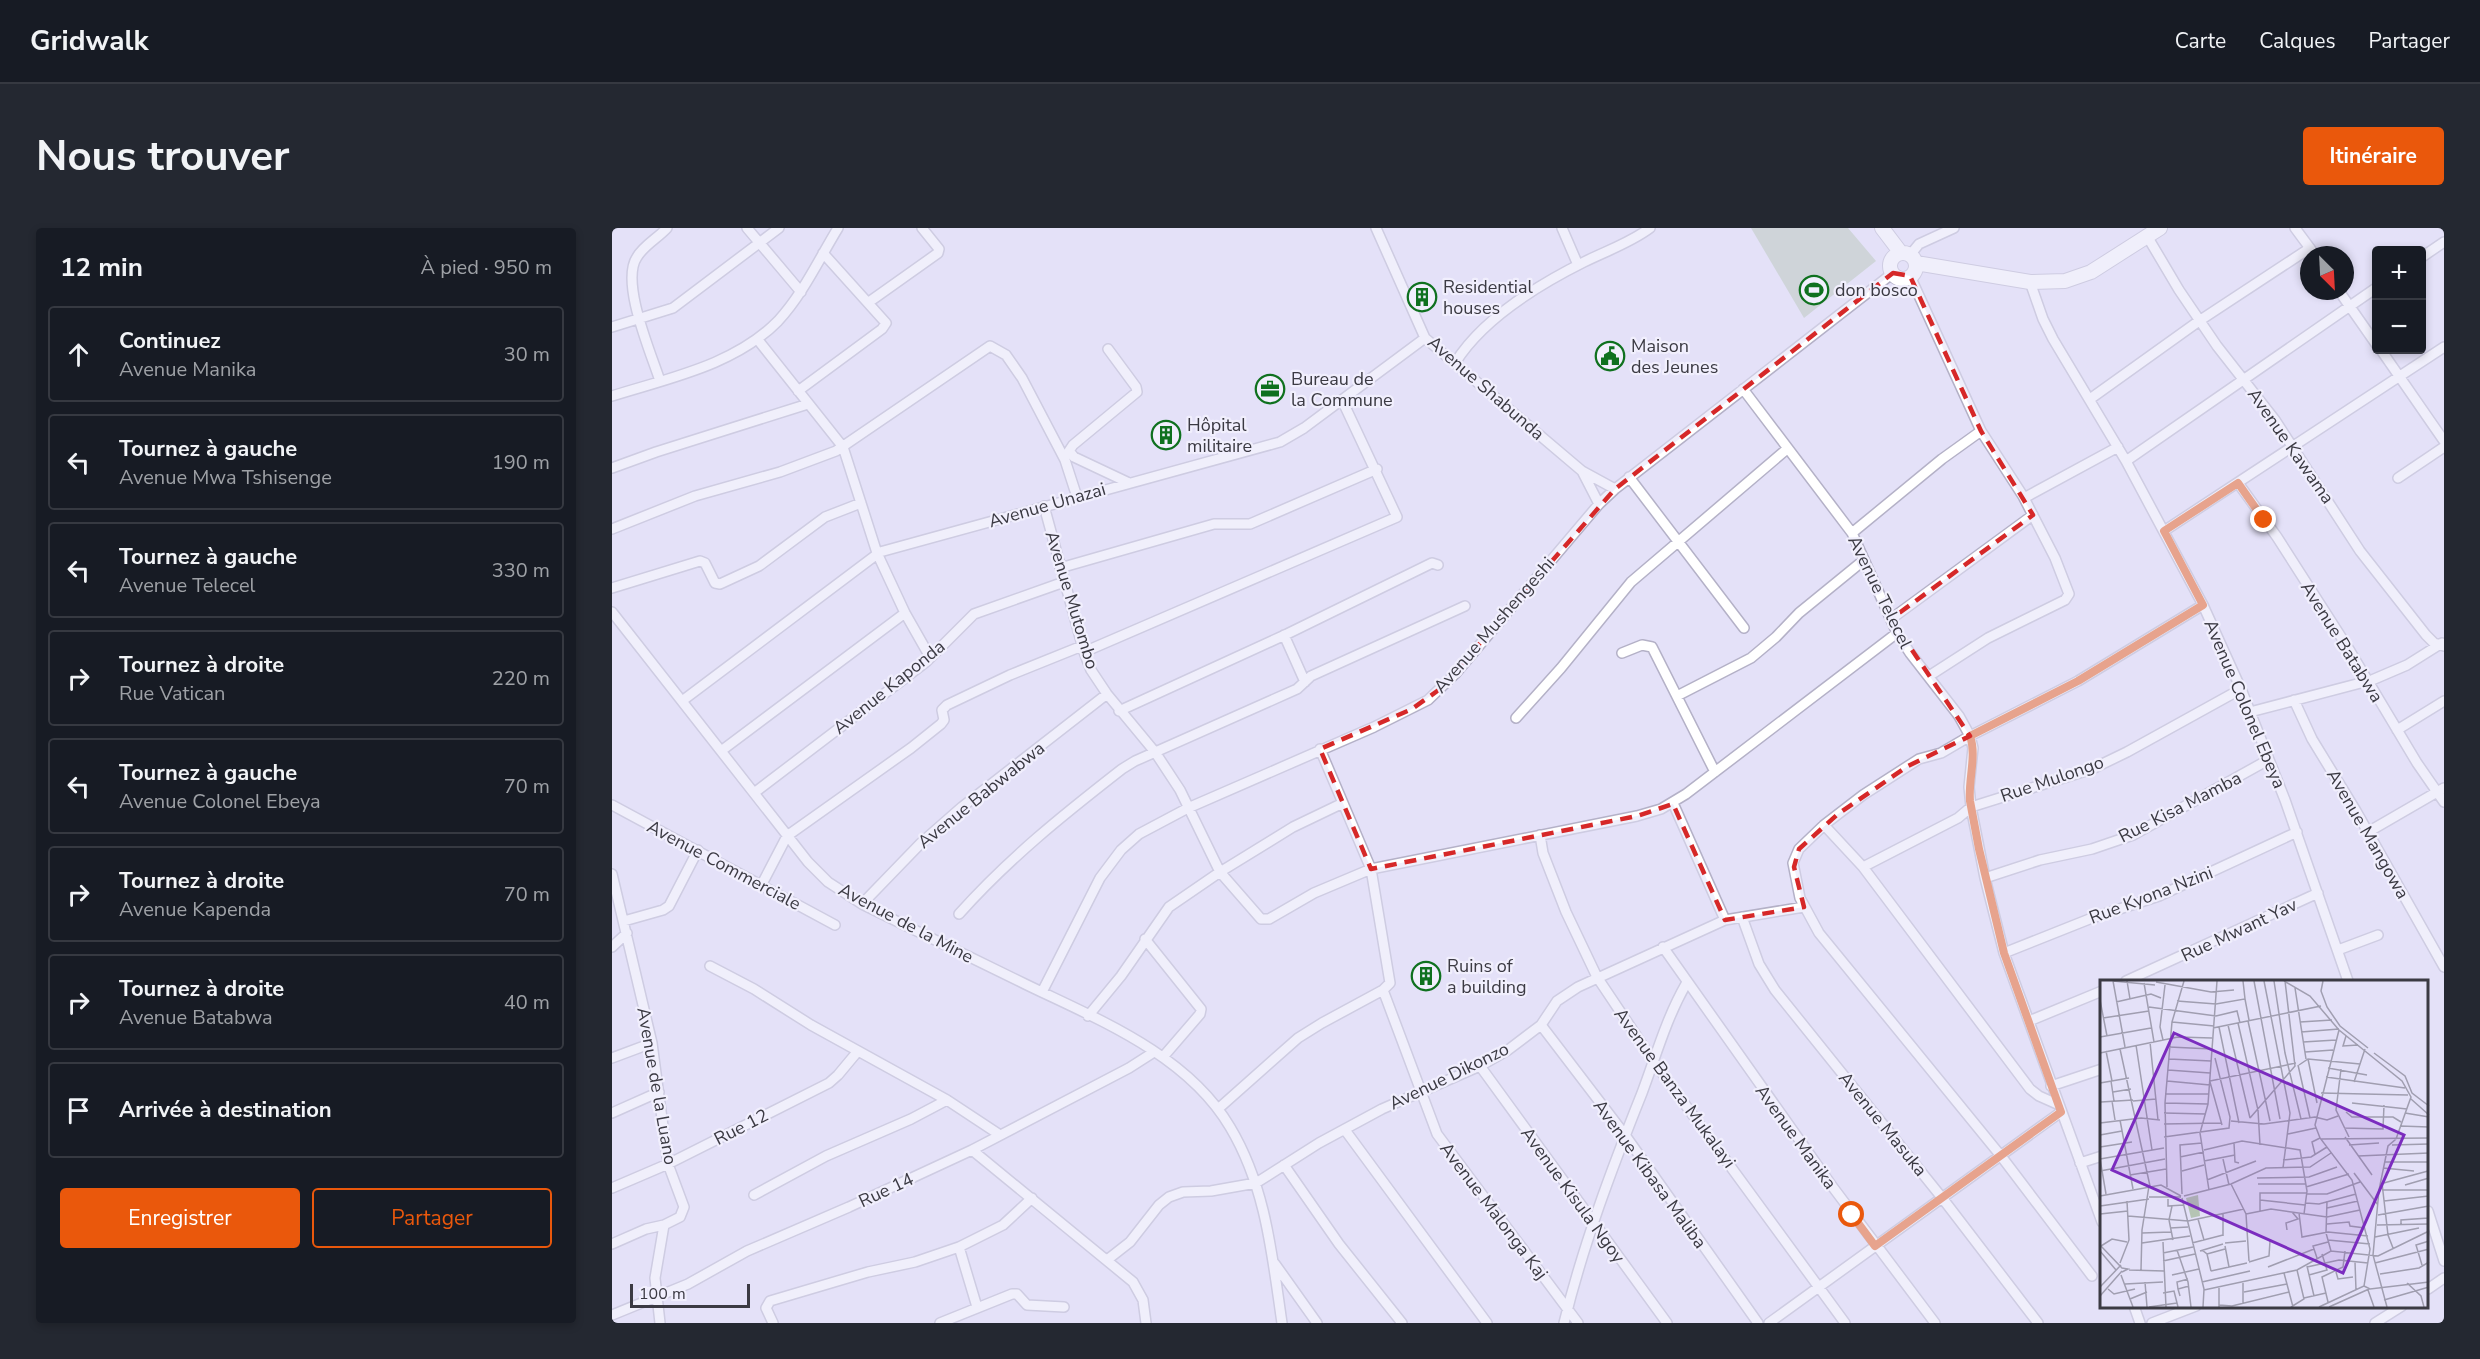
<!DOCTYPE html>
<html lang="fr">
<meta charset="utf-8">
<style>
body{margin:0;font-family:"Nunito Sans",sans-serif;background:#242831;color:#f1f3f6}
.controls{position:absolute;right:18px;top:18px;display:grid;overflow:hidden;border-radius:6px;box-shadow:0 3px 9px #0003}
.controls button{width:54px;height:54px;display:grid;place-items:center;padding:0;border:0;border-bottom:2px solid #363941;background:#171b24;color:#f1f3f6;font:30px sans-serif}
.compass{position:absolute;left:1688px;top:18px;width:54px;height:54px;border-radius:50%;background:#171b24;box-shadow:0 3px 9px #0003;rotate:156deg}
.scale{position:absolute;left:18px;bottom:15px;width:120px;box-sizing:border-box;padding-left:6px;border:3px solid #3b3a43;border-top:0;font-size:16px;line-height:21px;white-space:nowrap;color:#3b3a43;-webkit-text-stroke:4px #f1effd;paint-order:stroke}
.stop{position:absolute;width:18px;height:18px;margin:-14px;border:4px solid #ea580c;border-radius:50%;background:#fff}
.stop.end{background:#ea580c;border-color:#fff;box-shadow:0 2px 6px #0008}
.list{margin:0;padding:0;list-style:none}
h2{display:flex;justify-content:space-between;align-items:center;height:78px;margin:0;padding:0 24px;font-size:26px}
h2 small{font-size:20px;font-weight:400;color:#9ea1a6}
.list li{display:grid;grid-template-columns:39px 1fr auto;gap:18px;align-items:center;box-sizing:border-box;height:96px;margin:0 12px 12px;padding:0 12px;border:2px solid #363941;border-radius:6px}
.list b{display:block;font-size:22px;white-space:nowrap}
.list p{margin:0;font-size:20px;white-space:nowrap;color:#9ea1a6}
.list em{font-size:20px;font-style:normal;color:#9ea1a6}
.actions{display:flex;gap:12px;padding:18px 24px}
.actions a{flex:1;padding:14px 0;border:2px solid #ea580c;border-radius:6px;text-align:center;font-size:21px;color:#ea580c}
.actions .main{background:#ea580c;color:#fff}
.icon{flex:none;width:33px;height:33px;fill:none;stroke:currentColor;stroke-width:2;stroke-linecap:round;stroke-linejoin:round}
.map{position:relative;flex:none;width:1832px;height:1095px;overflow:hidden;border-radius:6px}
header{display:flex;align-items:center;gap:36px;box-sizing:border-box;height:84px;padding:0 30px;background:#171b24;border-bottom:2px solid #363941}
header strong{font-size:28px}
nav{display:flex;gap:33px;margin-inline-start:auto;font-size:21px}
.intro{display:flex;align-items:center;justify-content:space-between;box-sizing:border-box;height:144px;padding:0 36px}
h1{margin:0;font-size:42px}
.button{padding:15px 27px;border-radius:6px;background:#ea580c;color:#fff;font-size:21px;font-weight:700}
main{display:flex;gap:36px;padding:0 36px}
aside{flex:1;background:#171b24;border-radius:6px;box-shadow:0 3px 9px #0003}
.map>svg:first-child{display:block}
.pitch{fill:#b5c4b4}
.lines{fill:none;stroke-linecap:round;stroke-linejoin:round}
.street-casing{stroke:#b4b1c7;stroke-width:12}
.secondary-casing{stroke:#b4b1c7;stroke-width:16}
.street{stroke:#fff;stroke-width:9}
.secondary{stroke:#fff;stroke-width:14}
.route{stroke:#ea580c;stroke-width:8}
.marked{fill:none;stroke:#d62828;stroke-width:4.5;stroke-dasharray:12 8;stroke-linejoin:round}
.labels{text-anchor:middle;stroke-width:4.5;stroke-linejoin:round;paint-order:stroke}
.poi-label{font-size:18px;fill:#3b3a43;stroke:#f1effd;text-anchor:start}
.street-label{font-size:18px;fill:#3b3a43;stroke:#f1effd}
.inset-road{fill:none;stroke:#a09eb0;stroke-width:1.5}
.view{fill:#7b2cbf;fill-opacity:0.15;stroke:#7b2cbf;stroke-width:3}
.inset-edge{fill:none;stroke:#3b3a43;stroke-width:3}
</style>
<header>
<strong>Gridwalk</strong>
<nav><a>Carte</a><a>Calques</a><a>Partager</a></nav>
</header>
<div class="intro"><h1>Nous trouver</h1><a class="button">Itinéraire</a></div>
<main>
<aside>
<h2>12 min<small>À pied · 950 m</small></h2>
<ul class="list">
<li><svg class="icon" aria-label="ahead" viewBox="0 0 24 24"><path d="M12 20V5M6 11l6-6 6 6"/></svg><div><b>Continuez</b><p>Avenue Manika</p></div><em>30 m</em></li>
<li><svg class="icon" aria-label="left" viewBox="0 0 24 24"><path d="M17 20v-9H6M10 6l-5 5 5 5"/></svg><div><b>Tournez à gauche</b><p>Avenue Mwa Tshisenge</p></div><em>190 m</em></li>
<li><svg class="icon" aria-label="left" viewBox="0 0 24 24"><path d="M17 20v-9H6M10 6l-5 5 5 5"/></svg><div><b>Tournez à gauche</b><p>Avenue Telecel</p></div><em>330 m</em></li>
<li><svg class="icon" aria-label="right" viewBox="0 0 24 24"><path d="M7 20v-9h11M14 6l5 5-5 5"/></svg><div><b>Tournez à droite</b><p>Rue Vatican</p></div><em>220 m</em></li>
<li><svg class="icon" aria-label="left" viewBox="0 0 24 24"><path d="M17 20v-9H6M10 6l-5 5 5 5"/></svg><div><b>Tournez à gauche</b><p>Avenue Colonel Ebeya</p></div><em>70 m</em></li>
<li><svg class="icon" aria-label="right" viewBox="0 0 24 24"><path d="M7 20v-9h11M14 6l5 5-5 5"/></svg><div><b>Tournez à droite</b><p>Avenue Kapenda</p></div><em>70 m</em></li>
<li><svg class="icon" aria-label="right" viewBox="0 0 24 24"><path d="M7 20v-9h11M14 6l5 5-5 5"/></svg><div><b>Tournez à droite</b><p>Avenue Batabwa</p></div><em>40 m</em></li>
<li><svg class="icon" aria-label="arrive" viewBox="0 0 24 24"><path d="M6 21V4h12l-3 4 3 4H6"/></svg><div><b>Arrivée à destination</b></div></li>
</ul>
<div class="actions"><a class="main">Enregistrer</a><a>Partager</a></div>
</aside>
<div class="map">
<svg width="1832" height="1095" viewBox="0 0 1832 1095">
<rect width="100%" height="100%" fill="#e4e1f8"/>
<!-- pitch -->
<path class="pitch" d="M1139,0H1236L1264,33L1192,90Z"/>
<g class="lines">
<!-- street casing -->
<g class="street-casing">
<path id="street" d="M135,0L189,64
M764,0L813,110L970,243L1003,261
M950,0L966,37
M1683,0L1703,27
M1535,8L1567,62L1605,118L1663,192L1748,323L1814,407L1822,415L1832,418
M1298,27L1307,16L1342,0
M1810,29L1832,14
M1298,48L1369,203L1411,268L1443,330L1457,366L1453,372L1376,410L1317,448
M1418,54L1431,91L1441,111L1514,233L1591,377L1629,461L1673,572L1736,753
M1727,63L1764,116
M257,74L326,25L327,21L310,0
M0,99L61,80L167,0
M146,112L231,219L265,325L293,385L318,429
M496,121L524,159L525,164L461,217L457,223L462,229L515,254
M1769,122L1832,213
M843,135C871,90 926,57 972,34C994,23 1018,15 1038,0
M48,153C39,125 8,54 25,29C32,17 46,10 55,0
M1131,161L1240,305L1285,405L1298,425L1347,488L1358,508L1361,520L1357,559L1359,579L1373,650L1392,725L1490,994
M186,163L270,101L274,95L211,25
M0,168C57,150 123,137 166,93C191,66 207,31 226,0
M1478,171L1587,93L1698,20
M1514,233L1764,60
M0,240L44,224L196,176
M970,243L987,276
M1017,249L1132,400
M1786,250L1832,219
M1626,255L1665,309L1738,423L1805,535L1832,574
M1412,270L1506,219
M432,278L472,424L479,442L495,466L543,524L568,562L608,644L649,691H657L702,665L759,641L1025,588L1049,581L1074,566L1285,405
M0,301L83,268L168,244L224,223L378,118L394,127L410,150L453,232L465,269
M1552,303L1832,119
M1240,305L1330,231L1369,203
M448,340L602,296H638L765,241
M0,360L88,333L93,335L103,355L108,356L147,338L213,289L249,275
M0,384L196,634L216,654L250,676C304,703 358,729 413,756C485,791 575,826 618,899C654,959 660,1027 670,1095
M1279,391L1421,287
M672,407L693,454
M472,424L785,289L730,172
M1010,425L1030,417L1040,419L1103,544
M1065,468L1139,430L1164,409L1187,385L1252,332
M1682,472L1700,511L1744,583L1832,739
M70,473L268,324L668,214L692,200L813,110
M507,483L675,406L820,335L826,337
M1638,484L1760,452L1795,437L1830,415
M904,490L949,440L1019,354L1175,221
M1785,502L1832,473
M109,523L293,385
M142,565L314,434L362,386L452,354
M1061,575L1113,692
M0,577L223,697
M1212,597L1251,639L1418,861L1427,868L1445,876
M1756,604L1832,560
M928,607L931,625L954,684L985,749L1042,834L1233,1095
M1251,639L1346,590L1359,579L1480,541L1515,524L1629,461
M0,646L40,815L56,936L72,979L68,989L52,997L34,1001L0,1016
M1373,650L1428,632L1480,621L1521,607L1656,532
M150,656L175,608L299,520L329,496L332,492L330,482L335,477L398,447L470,418
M250,676L309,615L350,579L495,466
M347,686C397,630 451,587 510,541L523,533L685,461L699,448L853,378
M1130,689L1147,736L1163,762L1331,971L1426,1095
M12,693L51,682L57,678L86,622
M533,711L589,781L588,786L551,829
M0,719L15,705
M1051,719L1220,958L1323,1095
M1726,722L1766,707
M1392,725L1480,690L1547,668L1685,604
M98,738L142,761L199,797L335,872L388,907
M1514,753L1706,665
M771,762L825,906L966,1095
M430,764L488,650L509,622L527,606L576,580L762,499L816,472L843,446L987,276L1003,261L1281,45
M476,788L509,748L557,679L608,644L681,599L731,575
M1417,793L1490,763
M929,797L1013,907L1146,1095
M0,830L40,815
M868,838L1055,1095
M1439,858L1490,841
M606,881L686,810L710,795L771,762L778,755L759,641L708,521
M0,885L47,864
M733,902L875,1095
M360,922L521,1054L531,1072L534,1095
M1468,935L1490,928
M672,937L727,1016L790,1095
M0,960L56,936L217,855L226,847L246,823
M142,967L214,928L299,891L335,872
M1816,983L1832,1033
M347,1019L365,1079
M495,1032L518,1014L547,977L557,969L571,964L599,963L644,955L707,915L770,881L868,838L896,822L929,797L945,773L966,759L1113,692L1192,679
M663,1036L705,1095
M1480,1048L1389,928L1207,705L1188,670L1181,635L1187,621L1212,597L1251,567L1307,531L1329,525L1358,508L1466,453L1591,377
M1816,1061L1832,1050
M1522,1078L1528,1095
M0,1087L76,1056L135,1023L237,979L360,922L517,840L542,824
M48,1095L43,1050L52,997
M161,1095L154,1080L158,1073L256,1044L303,1034L347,1019L391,997L420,970
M328,1095L400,1066H405L415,1077L452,1079
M952,1095C971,1017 1000,940 1030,865C1044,828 1054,791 1074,756
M1157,1095L1449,884
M1540,1095L1584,1078
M1763,1095L1790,1078"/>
</g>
<!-- secondary casing -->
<g class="secondary-casing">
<path id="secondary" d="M1270,0L1289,25
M1278 38a13 13 0 1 1 26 0a13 13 0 1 1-26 0Z
M1304,35L1418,54L1453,53L1479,44L1548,0"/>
</g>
<!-- street -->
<use href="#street" class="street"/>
<!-- secondary -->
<use href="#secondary" class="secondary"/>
</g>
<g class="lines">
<!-- route -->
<path class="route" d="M1240,987L1263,1018L1449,884L1392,725L1367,621L1358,573C1356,552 1365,528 1358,508L1466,453L1591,377L1552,303L1626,255L1652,292"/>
</g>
<!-- marked area -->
<path d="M0 0H1832V1095H0ZM1281,45L1298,48L1369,203L1421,287L1279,391L1358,508L1296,538L1226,586L1187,621L1182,639L1192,679L1113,692L1061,576L1025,588L759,641L708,521L800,481L828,461L1003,261Z" fill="#e4e1f8" fill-opacity=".55" fill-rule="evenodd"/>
<path class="marked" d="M1281,45L1298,48L1369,203L1421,287L1279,391L1358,508L1296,538L1226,586L1187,621L1182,639L1192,679L1113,692L1061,576L1025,588L759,641L708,521L800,481L828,461L1003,261Z"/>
<!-- icons -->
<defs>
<g id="stadium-ring" transform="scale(1.5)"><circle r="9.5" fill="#f1effd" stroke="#0f711f" stroke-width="1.5"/><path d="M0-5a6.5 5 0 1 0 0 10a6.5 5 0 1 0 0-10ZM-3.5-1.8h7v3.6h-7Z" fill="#0f711f"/></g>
<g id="building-ring" transform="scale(1.5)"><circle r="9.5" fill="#f1effd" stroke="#0f711f" stroke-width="1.5"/><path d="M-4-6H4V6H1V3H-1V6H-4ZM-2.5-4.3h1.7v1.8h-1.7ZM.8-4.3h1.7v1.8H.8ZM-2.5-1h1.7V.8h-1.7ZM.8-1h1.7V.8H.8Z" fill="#0f711f"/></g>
<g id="civic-ring" transform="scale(1.5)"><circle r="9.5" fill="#f1effd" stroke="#0f711f" stroke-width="1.5"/><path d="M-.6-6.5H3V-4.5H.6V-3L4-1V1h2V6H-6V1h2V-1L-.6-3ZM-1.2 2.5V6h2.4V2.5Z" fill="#0f711f"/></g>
<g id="office-ring" transform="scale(1.5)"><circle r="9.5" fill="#f1effd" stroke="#0f711f" stroke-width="1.5"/><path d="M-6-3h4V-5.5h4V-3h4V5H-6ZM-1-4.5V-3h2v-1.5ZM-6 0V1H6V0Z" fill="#0f711f"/></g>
</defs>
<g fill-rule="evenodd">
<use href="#stadium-ring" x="1202" y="62"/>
<use href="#building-ring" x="810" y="69"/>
<use href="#civic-ring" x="998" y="128"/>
<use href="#office-ring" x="658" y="161"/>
<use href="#building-ring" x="554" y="207"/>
<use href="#building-ring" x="814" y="748"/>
</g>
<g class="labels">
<!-- poi labels -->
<g class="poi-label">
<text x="831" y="65">Residential<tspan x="831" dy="21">houses</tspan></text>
<text x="1223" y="68">don bosco</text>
<text x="1019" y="124">Maison<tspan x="1019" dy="21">des Jeunes</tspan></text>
<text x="679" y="157">Bureau de<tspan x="679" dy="21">la Commune</tspan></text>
<text x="575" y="203">Hôpital<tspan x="575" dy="21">militaire</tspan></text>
<text x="835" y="744">Ruins of<tspan x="835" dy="21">a building</tspan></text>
</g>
<!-- street labels -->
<g class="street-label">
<text transform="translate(874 160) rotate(41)" y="6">Avenue Shabunda</text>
<text transform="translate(1679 218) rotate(55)" y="6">Avenue Kawama</text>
<text transform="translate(435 277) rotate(-16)" y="6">Avenue Unazai</text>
<text transform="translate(1268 364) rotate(64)" y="6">Avenue Telecel</text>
<text transform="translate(460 372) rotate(73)" y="6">Avenue Mutombo</text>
<text transform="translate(882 397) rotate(-49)" y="6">Avenue Mushengeshi</text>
<text transform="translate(1730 414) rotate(58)" y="6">Avenue Batabwa</text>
<text transform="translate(277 459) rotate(-39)" y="6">Avenue Kaponda</text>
<text transform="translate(1633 476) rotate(67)" y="6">Avenue Colonel Ebeya</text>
<text transform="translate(1440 551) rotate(-19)" y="6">Rue Mulongo</text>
<text transform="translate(369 567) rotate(-39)" y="6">Avenue Babwabwa</text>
<text transform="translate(1568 579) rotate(-27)" y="6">Rue Kisa Mamba</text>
<text transform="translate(1756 606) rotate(60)" y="6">Avenue Mangowa</text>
<text transform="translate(112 637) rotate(28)" y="6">Avenue Commerciale</text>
<text transform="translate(1539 667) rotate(-21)" y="6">Rue Kyona Nzini</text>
<text transform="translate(294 695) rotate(28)" y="6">Avenue de la Mine</text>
<text transform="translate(1627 702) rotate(-25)" y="6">Rue Mwant Yav</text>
<text transform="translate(837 848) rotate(-26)" y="6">Avenue Dikonzo</text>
<text transform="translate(45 858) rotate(80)" y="6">Avenue de la Luano</text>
<text transform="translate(1063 860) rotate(54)" y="6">Avenue Banza Mukalayi</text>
<text transform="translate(1271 896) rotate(51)" y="6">Avenue Masuka</text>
<text transform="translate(129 899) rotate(-27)" y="6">Rue 12</text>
<text transform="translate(1184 909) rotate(54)" y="6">Avenue Manika</text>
<text transform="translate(1038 946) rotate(54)" y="6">Avenue Kibasa Maliba</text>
<text transform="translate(274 962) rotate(-25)" y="6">Rue 14</text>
<text transform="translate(961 967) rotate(54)" y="6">Avenue Kisula Ngoy</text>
<text transform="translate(882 983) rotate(53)" y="6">Avenue Malonga Kaj</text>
</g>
</g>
<!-- overview -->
<g transform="translate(1488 752)">
<rect width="328" height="328" fill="#e4e1f8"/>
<path d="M98,215L100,236L91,238L86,218Z" fill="#b5c4b4"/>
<path class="inset-road" d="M13,1L25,67M13,1L55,5M27,1L30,19M154,1L180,139M164,1L190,133L183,188M174,1L185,73L201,139M184,1L210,16L239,50L302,101L311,117L296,159L288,166L279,210L273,275L287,327M223,1L221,11L227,27L240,46L268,68M56,2L111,12L134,10M44,3L54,62M195,8L206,79M145,19L149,40M0,20L7,56M77,21L116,24L145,19L143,1M16,22L51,14L61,18M49,27L116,36L137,31L140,43M3,38L49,31M148,41L170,141M72,42L114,46M200,42L232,40M138,43L158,130L160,165M128,45L150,138M119,47L139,143M113,48L221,26M201,52L239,49M246,56L243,66L258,65M0,57L51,48M63,60L60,47L65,5M50,62L58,140M203,62L236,60M36,65L52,170M69,67L112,69M20,69L50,206M6,71L12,101M205,72L233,70M0,73L78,57L112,58M274,73L305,96L312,113L329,126M69,79L111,81M208,79L217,123M198,85L210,138M199,85L208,79L260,84M228,88L267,95M241,89L236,130L249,157M68,90L110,93M226,97L305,108M11,101L14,121M67,101L110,105M110,101L196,83M110,102L122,145M254,102L265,69M0,103L29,98M13,112L31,109M221,113L308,115M65,114H109M311,119L329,135M12,121L15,140M33,121L56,119M1,122L33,120M65,123L108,124M252,123L307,129M246,132L252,137H293L301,142M64,133L106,134M305,133L329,137M150,138L195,86L185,1M20,140L33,209M131,141L164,144L215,137L227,140L238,136M0,143L41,138L60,140M64,144L121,143M300,146L329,147M244,148L283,149L284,125M188,154L216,148M0,155L22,151M64,157L129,148L130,137L115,78M245,157L272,195M221,159L329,158M134,163L135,182L139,183M249,165L279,163M292,165L329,164M0,167L32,162M104,170L142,161L200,170L207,211L204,234M215,174L212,162L220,158M258,176L329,173M80,177L104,172M0,179L64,168M0,179L6,214M123,179L129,205M183,180L211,177L227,167M104,181L135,175M285,182H329M283,188L314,191M0,191L65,179M82,191L104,185M254,193L278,225M30,195L66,189M157,198L209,197L237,187M107,200L156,181M282,203L288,255L293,268M131,204L146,234L149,281M158,204H206M280,204L328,191M305,205L329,198M67,207L65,123L72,42L84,1M206,207L249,194M109,210L100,153L108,124L117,1M282,210H329M82,214L80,165L102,163M207,214H227L260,202M0,216L61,205L81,216M84,216L131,204L166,188L210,187L231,173M49,217H81M82,218L104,309L103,327M68,219V226L84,225M160,220L205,225M227,221L226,253L231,271M284,221L329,216M206,223L219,224L256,214M0,226L49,219M72,226L69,240L73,260M227,228L258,221M160,231V213H207M199,233L202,257L228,252L268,256M0,234L28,231M123,234V256M146,234L171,229L227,237L260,230M278,235L329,226M28,236L88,241L144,229M98,239L104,260M227,244L249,242L250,246L265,248M277,245L329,244M301,245V240L328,238V234M70,248L88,247M187,250L186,243L198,239L192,232M42,253L71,252M275,257L319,248M228,260L270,264M63,262L66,327M42,263L90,256M92,263L123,255M125,263L146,261M0,265L22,288L28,289L22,292M1,266L12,259L27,262M125,266L129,287M77,270L88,302L91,327M102,270L107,274L111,291M0,271L16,290M100,271L123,264M63,273L93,267M107,274L125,269M217,278L213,266L228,262M63,281L95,274M149,282L169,276L170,261M255,282L256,310M20,283L29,260L27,221M275,283L329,269M322,285L316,265L329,261M207,286L214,316M168,287L214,269M207,287L239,280L268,283M29,290L64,291M41,290L42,250L49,206M111,291L147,283M236,292L238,299L253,297M184,293L193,327M280,294L319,288L329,282M21,295L33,327M72,295L99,289M209,295L227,290L222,274M45,302L47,327M102,302L150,291M143,303V323M307,303L321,316L324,327M25,304L63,302M264,306L270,309L329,302M0,307L21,285M8,309L14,314L35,309M78,309L77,302L88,299M104,310L197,290L231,271L278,276L329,251M268,310L274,327M144,312L187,304M63,313L74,311L78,327M0,316L22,291M80,316L78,309L89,306M204,318L226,313M30,319L47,312M284,320L329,307M228,322L222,297L243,287L245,271M119,325L132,326L189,312M49,327L77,323M119,327V308M191,327L204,319L197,290M219,327L264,306L270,269L252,200L220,158L215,145L239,50M229,327L269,309"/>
<path class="view" d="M74,53L304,155L243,293L12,190Z"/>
<rect width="328" height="328" class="inset-edge"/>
</g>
</svg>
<div class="controls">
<button>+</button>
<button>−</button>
</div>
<svg class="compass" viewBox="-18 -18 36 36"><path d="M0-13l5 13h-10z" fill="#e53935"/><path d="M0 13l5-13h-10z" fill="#9ea1a6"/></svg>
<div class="scale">100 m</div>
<div class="stop" style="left:1240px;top:987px"></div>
<div class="stop end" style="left:1652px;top:292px"></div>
</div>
</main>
